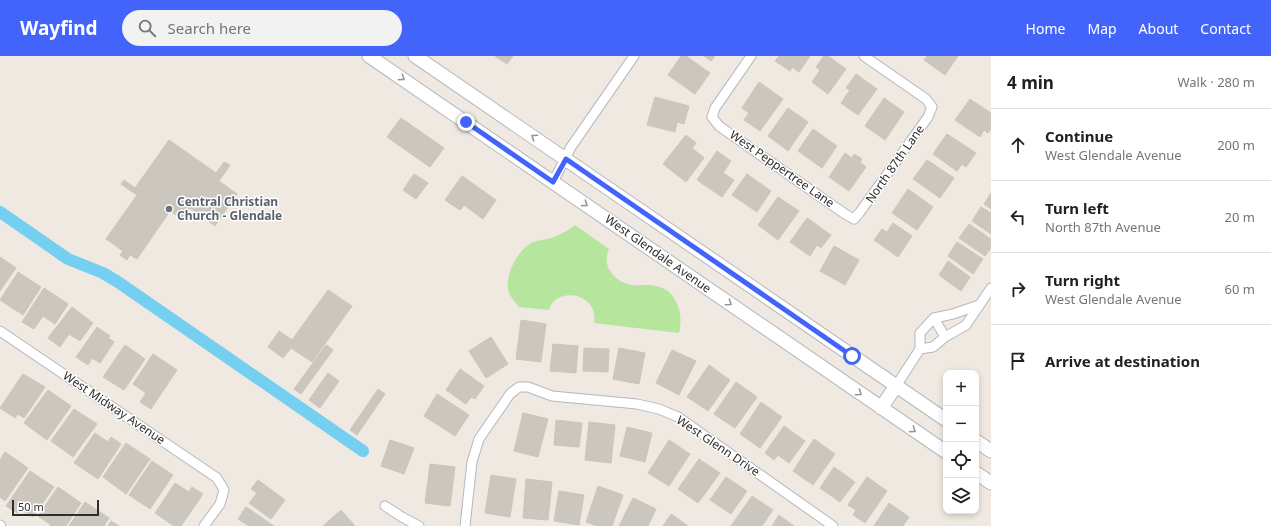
<!DOCTYPE html>
<meta charset="utf-8">
<style>
body{margin:0;font-family:"Noto Sans",sans-serif;background:#f2f2f2;color:#202124}
.controls{position:absolute;right:12px;bottom:12px;display:grid;overflow:hidden;border-radius:8px;box-shadow:0 2px 6px #0003}
.controls button{width:36px;height:36px;display:grid;place-items:center;padding:0;border:0;border-bottom:1px solid #e0e0e0;background:#fff;color:#202124;font:20px sans-serif}
.scale{position:absolute;left:12px;bottom:10px;width:87px;box-sizing:border-box;padding-left:4px;border:2px solid #2e2e2e;border-top:0;font-size:11px;line-height:14px;white-space:nowrap;color:#2e2e2e;-webkit-text-stroke:3px #fff;paint-order:stroke}
.stop{position:absolute;width:12px;height:12px;margin:-9px;border:3px solid #4264fb;border-radius:50%;background:#fff}
.stop.end{background:#4264fb;border-color:#fff;box-shadow:0 1px 4px #0008}
.list{margin:0;padding:0;list-style:none}
h2{display:flex;justify-content:space-between;align-items:center;height:52px;margin:0;padding:0 16px;font-size:17px}
h2 small{font-size:13px;font-weight:400;color:#757577}
.list li{display:grid;grid-template-columns:26px 1fr auto;gap:12px;align-items:center;box-sizing:border-box;height:72px;padding:0 16px;border-top:1px solid #e0e0e0}
.list b{display:block;font-size:15px;white-space:nowrap}
.list p{margin:0;font-size:13px;white-space:nowrap;color:#757577}
.list em{font-size:13px;font-style:normal;color:#757577}
.icon{flex:none;width:22px;height:22px;fill:none;stroke:currentColor;stroke-width:2;stroke-linecap:round;stroke-linejoin:round}
.map{position:relative;flex:none;width:991px;height:470px;overflow:hidden}
header{display:flex;align-items:center;gap:24px;box-sizing:border-box;height:56px;padding:0 20px;background:#4264fb;color:#fff}
header strong{font-size:19px}
nav{display:flex;gap:22px;margin-inline-start:auto;font-size:14px}
.search{width:280px;height:36px;background:#f2f2f2;display:flex;align-items:center;gap:10px;box-sizing:border-box;padding:0 14px;border-radius:22px;color:#757577;font-size:15px}
main{display:flex}
aside{flex:1;background:#fff}
.map>svg:first-child{display:block}
.green{fill:#b6e59e}
.lines{fill:none;stroke-linecap:round;stroke-linejoin:round}
.canal{stroke:#75cff0;stroke-width:12}
.building{fill:#cbc7bf;stroke:#cbc5ba}
.street-casing{stroke:#b4b7c1;stroke-width:11}
.secondary-casing{stroke:#b4b7c1;stroke-width:15}
.street{stroke:#fff;stroke-width:9}
.secondary{stroke:#fff;stroke-width:13}
.oneway{stroke:#969696}
.route{stroke:#4264fb;stroke-width:5}
.worship-dot{fill:#6b7280;stroke:#fff;stroke-width:1.5}
.labels{text-anchor:middle;stroke-width:3;stroke-linejoin:round;paint-order:stroke}
.street-label{font-size:12px;fill:#2e2e2e;stroke:#fff}
.worship-label{font-size:12px;font-weight:bold;fill:#5b616d;stroke:#fff;text-anchor:start}
</style>
<header>
<strong>Wayfind</strong>
<div class="search"><svg class="icon" aria-label="search" viewBox="0 0 24 24"><circle cx="10" cy="10" r="6"/><path d="M15 15l6 6"/></svg>Search here</div>
<nav><a>Home</a><a>Map</a><a>About</a><a>Contact</a></nav>
</header>
<main>
<div class="map">
<svg width="991" height="470" viewBox="0 0 991 470">
<rect width="100%" height="100%" fill="#efe9e1"/>
<!-- green -->
<path class="green" d="M575,169L609,193C601,210 614,225 631,229C639,230 648,228 656,230C677,234 684,258 679,277L594,267C600,237 555,229 549,254L519,251C515,246 509,240 508,233C505,218 519,192 533,186C536,185 538,185 542,184C552,183 567,176 575,169Z"/>
<g class="lines">
<!-- canal -->
<path class="canal" d="M0,156L68,203L103,217L118,226L363,395"/>
</g>
<!-- building -->
<path class="building" d="M495,0H513L507,8Z
M681,0H686L710,17L695,38L668,19Z
M704,0H715L711,5Z
M779,0H810L799,16L792,11L790,15L775,5Z
M824,0H828L846,13L828,38L812,26L820,14L816,11Z
M927,0H958L945,19L924,4Z
M856,18L877,33L858,59L841,47L850,34L846,32Z
M759,26L783,43L760,75L744,64L749,57L742,52Z
M655,41L689,50L684,68L677,66L675,76L647,69Z
M884,42L904,56L885,84L865,70Z
M970,43L991,57V73L988,77L984,74L980,81L955,64Z
M788,52L808,66L788,95L768,80Z
M401,62L444,92L430,111L387,81Z
M813,73L837,90L822,112L798,95Z
M947,78L976,97L966,111L962,108L957,115L933,98Z
M686,79L696,87L692,92L704,102L686,126L663,108Z
M169,84L216,117L224,106L230,109L219,125L237,138L215,170L190,152L185,161L181,162L170,155L137,203L130,199L127,204L120,199L123,195L106,183L137,139L121,128L124,124L135,132Z
M717,95L731,105L723,117L734,124L722,141L697,124Z
M845,97L852,102L854,98L862,103L860,106L866,111L849,135L829,121Z
M927,104L954,122L940,142L913,123Z
M414,118L428,127L416,143L403,134Z
M747,118L771,135L757,156L732,139Z
M462,120L496,144L483,163L464,149L460,154L445,144Z
M908,133L933,151L917,174L892,157Z
M991,137V153L984,148Z
M778,141L799,155L778,184L758,169Z
M981,151L991,157V178L972,165Z
M807,162L831,179L821,192L817,189L810,200L790,186Z
M893,167L912,180L898,201L874,184L882,173L887,176Z
M969,168L991,183V192L985,200L959,182Z
M957,186L983,203L973,218L948,200Z
M834,190L859,204L845,229L820,215Z
M0,201L16,212L0,235Z
M948,205L970,221L961,235L939,219Z
M18,216L41,231L23,259L0,244Z
M44,232L68,248L55,268L43,260L34,273L22,266Z
M328,234L352,250L312,306L291,292L283,302L268,291L279,275L292,284Z
M72,251L93,267L80,285L69,278L60,291L48,282Z
M521,264L546,268L541,306L516,303Z
M97,271L110,280L108,282L114,286L100,307L92,302L88,309L76,301Z
M491,281L508,308L486,322L469,295Z
M553,288L578,290L576,317L550,315Z
M125,289L145,303L124,334L103,321Z
M326,289L333,294L301,338L294,333Z
M584,292L609,293L608,316L583,315Z
M619,292L645,297L639,328L613,323Z
M672,294L696,305L679,339L656,327Z
M153,298L177,314L151,353L140,346L146,337L133,328Z
M709,309L730,324L708,355L687,341Z
M460,313L484,330L475,343L471,341L466,348L446,334Z
M328,317L339,325L320,352L309,344Z
M23,318L45,331L24,362L18,358L15,362L0,352Z
M736,326L757,341L735,372L714,358Z
M378,333L385,338L357,379L350,374Z
M48,334L71,350L47,384L24,367Z
M437,338L469,359L455,380L424,360Z
M761,346L782,361L760,392L740,378Z
M74,353L97,368L73,401L51,385Z
M523,357L548,363L538,401L514,395Z
M556,364L582,367L579,391L554,389Z
M589,366L615,369L611,407L585,404Z
M784,370L805,385L789,407L778,399L774,404L765,397Z
M627,371L652,377L645,406L620,400Z
M95,377L108,386L111,381L121,388L98,423L74,407Z
M814,383L835,398L813,429L793,415Z
M390,384L414,392L404,418L381,410Z
M669,384L690,398L669,430L648,417Z
M126,387L150,403L126,438L103,421Z
M5,396L28,412L5,445L0,441V404Z
M699,403L720,417L698,447L678,433Z
M152,405L173,419L150,453L129,439Z
M430,408L455,411L450,450L425,447Z
M834,411L855,426L840,446L820,432Z
M30,415L54,431L33,461L20,453L17,457L6,450Z
M491,419L516,423L510,461L485,457Z
M726,421L747,435L731,458L710,444Z
M867,421L887,435L865,467L853,459L856,454L848,449Z
M526,423L552,426L548,464L523,462Z
M258,424L285,444L271,463L249,447L257,437L251,433Z
M175,427L189,436L192,431L203,438L181,470H174L155,457Z
M598,430L623,439L612,470H597L586,466Z
M58,431L81,447L66,470H50L51,469L38,460Z
M559,435L584,439L579,469L554,465Z
M752,440L773,454L762,470H731Z
M633,442L656,453L648,470H619Z
M85,446L109,462L104,470H69Z
M889,447L909,461L903,470H874Z
M246,451L274,470H249L238,463Z
M341,454L355,470H323Z
M671,458L688,470H663Z
M779,459L794,470H772Z
M111,465L119,470H108Z"/>
<g class="lines">
<!-- street casing -->
<g class="street-casing">
<path id="street" d="M751,0L715,52L712,61L719,70L845,158L854,163L860,156L928,61L932,51L926,43L864,0
M553,126L571,91L634,0
M934,262L945,281
M0,275L217,422L224,434L220,448L204,470
M920,293L933,291L945,281L966,269L991,232
M896,330L920,293V277L934,262L953,258L979,249
M385,450L402,461L419,470
M0,469L1,470
M465,470L472,406L479,383L510,338L519,331H528L552,340L637,348L659,353L678,361L833,470"/>
</g>
<!-- secondary casing -->
<g class="secondary-casing">
<path id="secondary" d="M369,0L946,396
M415,0L946,364
M881,352L896,330
M976,385L991,395
M976,417L991,427"/>
</g>
<!-- street -->
<use href="#street" class="street"/>
<!-- secondary -->
<use href="#secondary" class="secondary"/>
</g>
<!-- one-way arrows -->
<defs><path id="oneway-chevron" d="M-2-3.5L2.5 0L-2 3.5" fill="none" stroke-width="1.6" stroke-linecap="round" stroke-linejoin="round"/></defs>
<g class="oneway">
<use href="#oneway-chevron" transform="translate(402 22) rotate(34)"/>
<use href="#oneway-chevron" transform="translate(534 81) rotate(-146)"/>
<use href="#oneway-chevron" transform="translate(585 148) rotate(34)"/>
<use href="#oneway-chevron" transform="translate(729 247) rotate(35)"/>
<use href="#oneway-chevron" transform="translate(859 337) rotate(35)"/>
<use href="#oneway-chevron" transform="translate(913 374) rotate(34)"/>
</g>
<g class="lines">
<!-- route -->
<path class="route" d="M466,66L553,126L566,103L852,300"/>
</g>
<!-- markers -->
<circle class="worship-dot" cx="169" cy="153" r="4"/>
<g class="labels">
<!-- street labels -->
<g class="street-label">
<text transform="translate(895 108) rotate(-55)" y="4">North 87th Lane</text>
<text transform="translate(782 113) rotate(35)" y="4">West Peppertree Lane</text>
<text transform="translate(658 198) rotate(35)" y="4">West Glendale Avenue</text>
<text transform="translate(114 352) rotate(34)" y="4">West Midway Avenue</text>
<text transform="translate(718 390) rotate(34)" y="4">West Glenn Drive</text>
</g>
<!-- worship labels -->
<g class="worship-label">
<text x="177" y="150">Central Christian<tspan x="177" dy="14">Church - Glendale</tspan></text>
</g>
</g>
</svg>
<div class="controls">
<button>+</button>
<button>−</button>
<button><svg class="icon" aria-label="locate" viewBox="0 0 24 24"><circle cx="12" cy="12" r="6"/><path d="M12 2v4M12 18v4M2 12h4M18 12h4"/></svg></button>
<button><svg class="icon" aria-label="layers" viewBox="0 0 24 24"><path d="M12 4l9 5-9 5-9-5zM3 14l9 5 9-5"/></svg></button>
</div>
<div class="scale">50 m</div>
<div class="stop" style="left:852px;top:300px"></div>
<div class="stop end" style="left:466px;top:66px"></div>
</div>
<aside>
<h2>4 min<small>Walk · 280 m</small></h2>
<ul class="list">
<li><svg class="icon" aria-label="ahead" viewBox="0 0 24 24"><path d="M12 20V5M6 11l6-6 6 6"/></svg><div><b>Continue</b><p>West Glendale Avenue</p></div><em>200 m</em></li>
<li><svg class="icon" aria-label="left" viewBox="0 0 24 24"><path d="M17 20v-9H6M10 6l-5 5 5 5"/></svg><div><b>Turn left</b><p>North 87th Avenue</p></div><em>20 m</em></li>
<li><svg class="icon" aria-label="right" viewBox="0 0 24 24"><path d="M7 20v-9h11M14 6l5 5-5 5"/></svg><div><b>Turn right</b><p>West Glendale Avenue</p></div><em>60 m</em></li>
<li><svg class="icon" aria-label="arrive" viewBox="0 0 24 24"><path d="M6 21V4h12l-3 4 3 4H6"/></svg><div><b>Arrive at destination</b></div></li>
</ul>
</aside>
</main>
